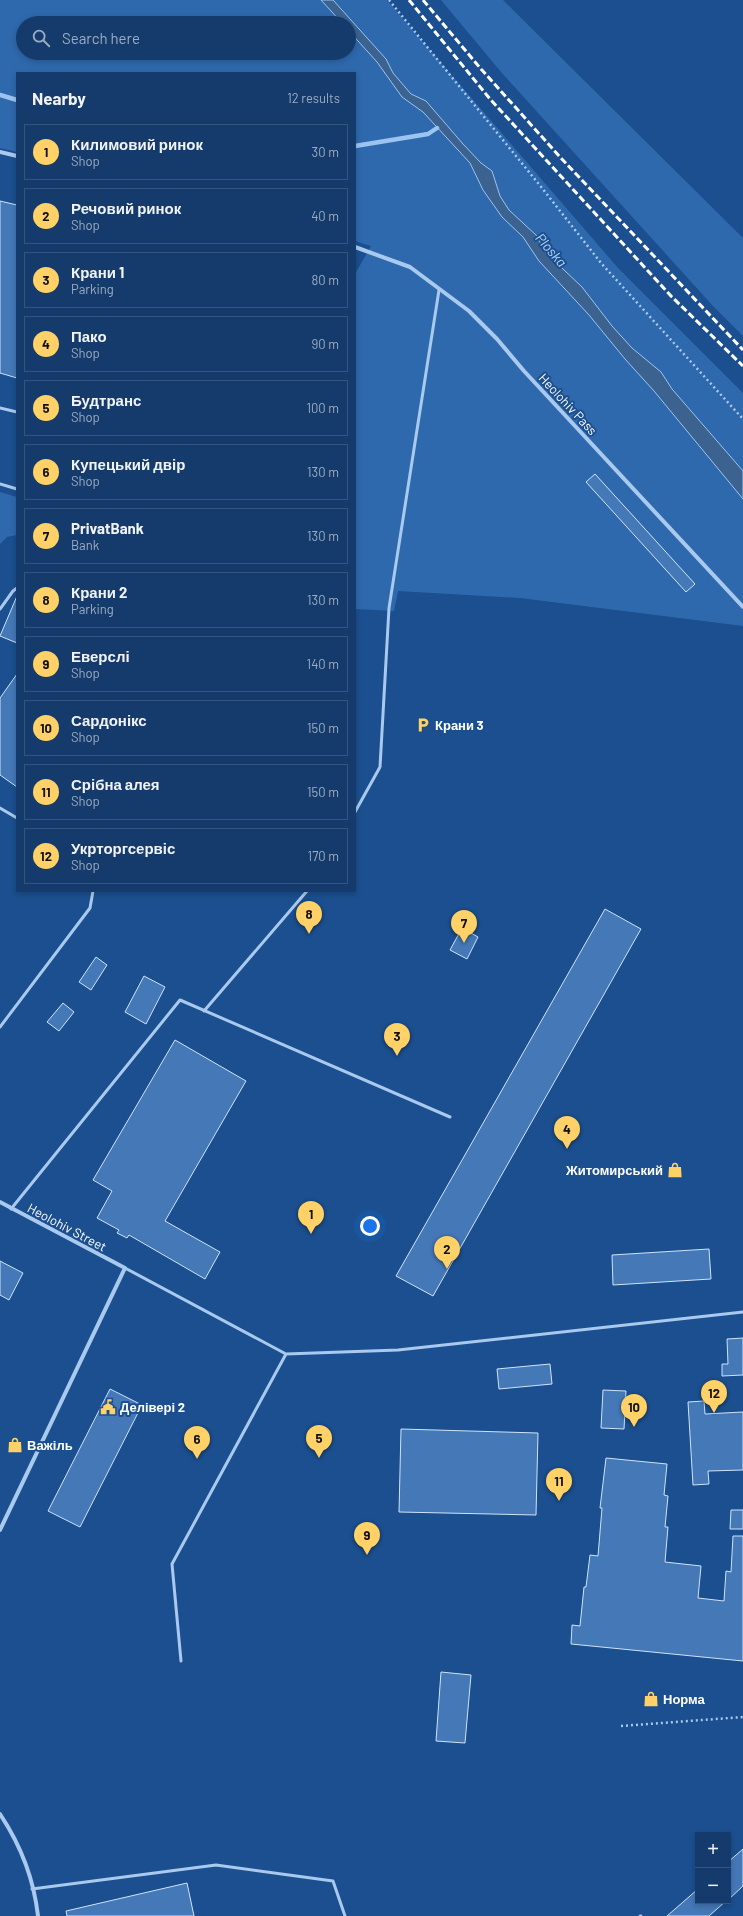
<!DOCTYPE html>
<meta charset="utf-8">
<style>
body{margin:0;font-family:Barlow,sans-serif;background:#1d4271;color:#f1f3f6}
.controls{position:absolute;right:12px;bottom:12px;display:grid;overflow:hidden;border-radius:0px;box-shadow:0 2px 6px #0003}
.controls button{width:36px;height:36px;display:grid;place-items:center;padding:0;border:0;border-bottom:1px solid #33557e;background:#143b6b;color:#f1f3f6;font:20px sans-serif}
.you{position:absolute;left:370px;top:1226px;width:14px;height:14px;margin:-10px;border:3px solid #fff;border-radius:50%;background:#1a73e8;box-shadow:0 0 0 6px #1a73e833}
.badge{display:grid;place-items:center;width:26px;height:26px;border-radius:50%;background:#ffd166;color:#111;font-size:13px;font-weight:700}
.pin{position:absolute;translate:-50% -33px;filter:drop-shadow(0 1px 2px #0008)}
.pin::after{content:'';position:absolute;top:21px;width:14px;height:12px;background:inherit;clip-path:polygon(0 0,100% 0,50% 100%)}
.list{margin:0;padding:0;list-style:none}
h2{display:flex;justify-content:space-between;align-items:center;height:52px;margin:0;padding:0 16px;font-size:17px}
h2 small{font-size:13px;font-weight:400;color:#9dadc1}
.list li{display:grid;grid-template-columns:26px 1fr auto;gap:12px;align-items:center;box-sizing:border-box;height:56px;margin:0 8px 8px;padding:0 8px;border:1px solid #33557e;border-radius:0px}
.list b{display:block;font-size:15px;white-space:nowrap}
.list p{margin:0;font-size:13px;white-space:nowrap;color:#9dadc1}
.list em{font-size:13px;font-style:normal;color:#9dadc1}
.icon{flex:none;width:22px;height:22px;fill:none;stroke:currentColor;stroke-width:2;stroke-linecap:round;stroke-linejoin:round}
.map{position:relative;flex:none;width:743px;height:1916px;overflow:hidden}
.search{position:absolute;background:#143b6b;box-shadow:0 2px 6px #0003;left:16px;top:16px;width:340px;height:44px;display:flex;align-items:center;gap:10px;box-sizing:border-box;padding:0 14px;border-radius:22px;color:#9dadc1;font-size:15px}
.panel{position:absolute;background:#143b6b;box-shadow:0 2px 6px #0003;left:16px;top:72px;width:340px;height:820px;border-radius:0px}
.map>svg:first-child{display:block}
.green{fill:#2e69ad;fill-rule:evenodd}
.water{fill:#3c6290;stroke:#9cc4f0}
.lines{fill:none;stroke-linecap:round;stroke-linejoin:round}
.stream{stroke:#9cc4f0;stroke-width:4.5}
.building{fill:#4478b7;stroke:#cfe3fa}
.path{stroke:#a9c9ee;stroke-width:2.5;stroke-dasharray:2 3;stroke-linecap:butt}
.lane{stroke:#a9c9ee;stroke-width:3}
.street{stroke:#a9c9ee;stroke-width:4}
.rail{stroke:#fff;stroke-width:3;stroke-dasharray:7 3;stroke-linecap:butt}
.labels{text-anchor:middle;stroke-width:4;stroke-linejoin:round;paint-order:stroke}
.street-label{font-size:13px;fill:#fff;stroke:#1b4f8f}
.poi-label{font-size:13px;font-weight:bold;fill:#fff;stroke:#1b4f8f;text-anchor:start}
.water-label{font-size:14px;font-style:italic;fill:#b5d3f5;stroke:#1b4f8f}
</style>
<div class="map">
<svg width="743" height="1916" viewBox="0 0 743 1916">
<rect width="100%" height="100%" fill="#1b4f8f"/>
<!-- green -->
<path class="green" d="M0,0H387L618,268L743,393V626L520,598L398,591L394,611L355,609V274L371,246L355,241V73H17V152L0,148ZM23,23H349V53H23Z
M441,0H503L743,238V336L713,306L501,72Z
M0,492L17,497V535L7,537L0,544Z"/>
<!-- water -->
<path class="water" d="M321,0H333L386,59L393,73L411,94L426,101L463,144L481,163L492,171L500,196L509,210L537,236L545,252L582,287L612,326L632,348L661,372L672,389L743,471V499L654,391L625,359L589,315L539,261L523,237L502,217L483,190L470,163L423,112L402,97L377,62L349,31V23H342Z"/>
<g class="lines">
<!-- stream -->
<path class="stream" d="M0,95L17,100
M355,146L428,134L437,128"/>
</g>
<!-- building -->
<path class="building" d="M0,201L17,205V378L0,373Z
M595,474L695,584L686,592L586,482Z
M17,596V643L0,636Z
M17,674V787L0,775V698Z
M605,909L641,929L433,1296L396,1276Z
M462,928L478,937L467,959L450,950Z
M96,957L107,965L91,990L79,982Z
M144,976L165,987L146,1024L125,1012Z
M63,1003L74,1012L59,1031L47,1022Z
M175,1040L246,1081L165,1221L220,1252L205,1279L129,1235L127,1238L117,1233L119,1230L97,1218L112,1191L93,1180Z
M709,1249L711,1279L613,1285L612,1255Z
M0,1261L23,1273L9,1300L0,1295Z
M743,1338V1375L722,1376V1364H728L727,1339Z
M550,1364L552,1384L499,1389L497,1369Z
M110,1389L142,1405L80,1527L48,1511Z
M603,1390L626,1391L624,1429L601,1428Z
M704,1401L705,1414L743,1412V1470L708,1471L709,1484L693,1485L688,1402Z
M401,1429L538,1433L536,1515L399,1512Z
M606,1458L667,1464L664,1495L668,1496L665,1527H668L665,1562L701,1566L698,1598L724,1601L726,1571L731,1572L733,1536H743V1661L571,1644L572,1625L580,1626L584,1587H586L590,1555L598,1556L602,1508H600Z
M731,1510H743V1529H730Z
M441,1672L471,1675L465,1743L436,1741Z
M743,1849V1886L728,1900V1862Z
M187,1883L194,1916H67L66,1911Z
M698,1889V1901H726L709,1916H667Z"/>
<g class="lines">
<!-- path -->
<path class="path" d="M389,0L542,188L601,263L743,419
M621,1726L743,1717"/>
<!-- lane -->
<path class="lane" d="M0,408L17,412
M0,484L17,489
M0,609L13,591L17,588
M0,808L17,818
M355,812L380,767L389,608L439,290
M204,1011L307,891
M0,1027L90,908L93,891
M11,1209L180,1000L450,1117
M125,1268L286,1354L398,1350L743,1312
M181,1661L172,1564L286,1354
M32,1889L216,1865L333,1881L345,1916
M640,1916H641"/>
<!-- street -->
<path class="street" d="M0,152L17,156
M355,247L410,267L469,311L497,339L524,371L743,607
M0,1202L125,1268L0,1530
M0,1814C20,1844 34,1880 38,1916"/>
<!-- rail -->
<path class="rail" d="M409,0L490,99L671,296L743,366
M423,0L481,69L560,157L743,350"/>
</g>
<!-- icons -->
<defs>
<g id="parking-bare" transform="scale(1.2)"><path d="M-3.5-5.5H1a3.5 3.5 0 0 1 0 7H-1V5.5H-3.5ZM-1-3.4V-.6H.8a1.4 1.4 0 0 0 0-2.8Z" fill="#ffd166" stroke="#1b4f8f" stroke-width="2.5" paint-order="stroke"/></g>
<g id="shop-bare" transform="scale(1.2)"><path d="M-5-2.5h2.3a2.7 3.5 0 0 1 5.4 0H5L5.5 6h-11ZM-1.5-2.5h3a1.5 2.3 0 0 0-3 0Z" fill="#ffd166" stroke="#1b4f8f" stroke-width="2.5" paint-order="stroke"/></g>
<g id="civic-bare" transform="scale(1.2)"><path d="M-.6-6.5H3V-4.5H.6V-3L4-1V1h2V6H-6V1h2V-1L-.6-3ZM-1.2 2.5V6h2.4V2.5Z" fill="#ffd166" stroke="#1b4f8f" stroke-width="2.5" paint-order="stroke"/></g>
</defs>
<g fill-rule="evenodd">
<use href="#parking-bare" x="423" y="725"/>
<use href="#shop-bare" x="675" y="1170"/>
<use href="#civic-bare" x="108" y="1407"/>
<use href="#shop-bare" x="15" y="1445"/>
<use href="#shop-bare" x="651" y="1699"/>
</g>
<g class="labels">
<!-- street labels -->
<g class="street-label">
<text transform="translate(568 404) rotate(47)" y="5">Heolohiv Pass</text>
<text transform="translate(67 1227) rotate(28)" y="5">Heolohiv Street</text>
</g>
<!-- poi labels -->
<g class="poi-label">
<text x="435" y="730">Крани 3</text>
<text x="663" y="1175" text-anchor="end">Житомирський</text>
<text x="120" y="1412">Делівері 2</text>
<text x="27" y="1450">Важіль</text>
<text x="663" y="1704">Норма</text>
</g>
<!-- water labels -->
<g class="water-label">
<text transform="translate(551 250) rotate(49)" y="5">Ploska</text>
</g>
</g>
</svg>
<div class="controls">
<button>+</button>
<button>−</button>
</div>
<div class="you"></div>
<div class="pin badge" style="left:311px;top:1234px">1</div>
<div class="pin badge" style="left:447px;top:1269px">2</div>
<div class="pin badge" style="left:397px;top:1056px">3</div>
<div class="pin badge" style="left:567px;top:1149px">4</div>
<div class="pin badge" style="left:319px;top:1458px">5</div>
<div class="pin badge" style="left:197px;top:1459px">6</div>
<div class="pin badge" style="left:464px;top:943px">7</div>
<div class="pin badge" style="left:309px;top:934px">8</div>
<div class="pin badge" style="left:367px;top:1555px">9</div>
<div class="pin badge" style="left:634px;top:1427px">10</div>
<div class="pin badge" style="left:559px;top:1501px">11</div>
<div class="pin badge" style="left:714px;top:1413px">12</div>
<div class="search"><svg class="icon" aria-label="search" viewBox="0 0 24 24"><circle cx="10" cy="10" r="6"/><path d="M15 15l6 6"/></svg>Search here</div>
<section class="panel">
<h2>Nearby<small>12 results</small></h2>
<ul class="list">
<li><span class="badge">1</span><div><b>Килимовий ринок</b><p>Shop</p></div><em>30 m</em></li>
<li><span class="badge">2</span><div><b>Речовий ринок</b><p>Shop</p></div><em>40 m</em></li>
<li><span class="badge">3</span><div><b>Крани 1</b><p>Parking</p></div><em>80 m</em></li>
<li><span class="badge">4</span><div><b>Пако</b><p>Shop</p></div><em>90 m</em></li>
<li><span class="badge">5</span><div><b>Будтранс</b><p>Shop</p></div><em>100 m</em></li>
<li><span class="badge">6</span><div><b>Купецький двір</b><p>Shop</p></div><em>130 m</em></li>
<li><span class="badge">7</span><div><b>PrivatBank</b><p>Bank</p></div><em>130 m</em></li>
<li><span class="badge">8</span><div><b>Крани 2</b><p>Parking</p></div><em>130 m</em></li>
<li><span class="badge">9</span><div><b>Еверслі</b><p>Shop</p></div><em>140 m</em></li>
<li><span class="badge">10</span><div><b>Сардонікс</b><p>Shop</p></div><em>150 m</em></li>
<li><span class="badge">11</span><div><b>Срібна алея</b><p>Shop</p></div><em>150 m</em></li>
<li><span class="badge">12</span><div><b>Укрторгсервіс</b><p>Shop</p></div><em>170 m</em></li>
</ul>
</section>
</div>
